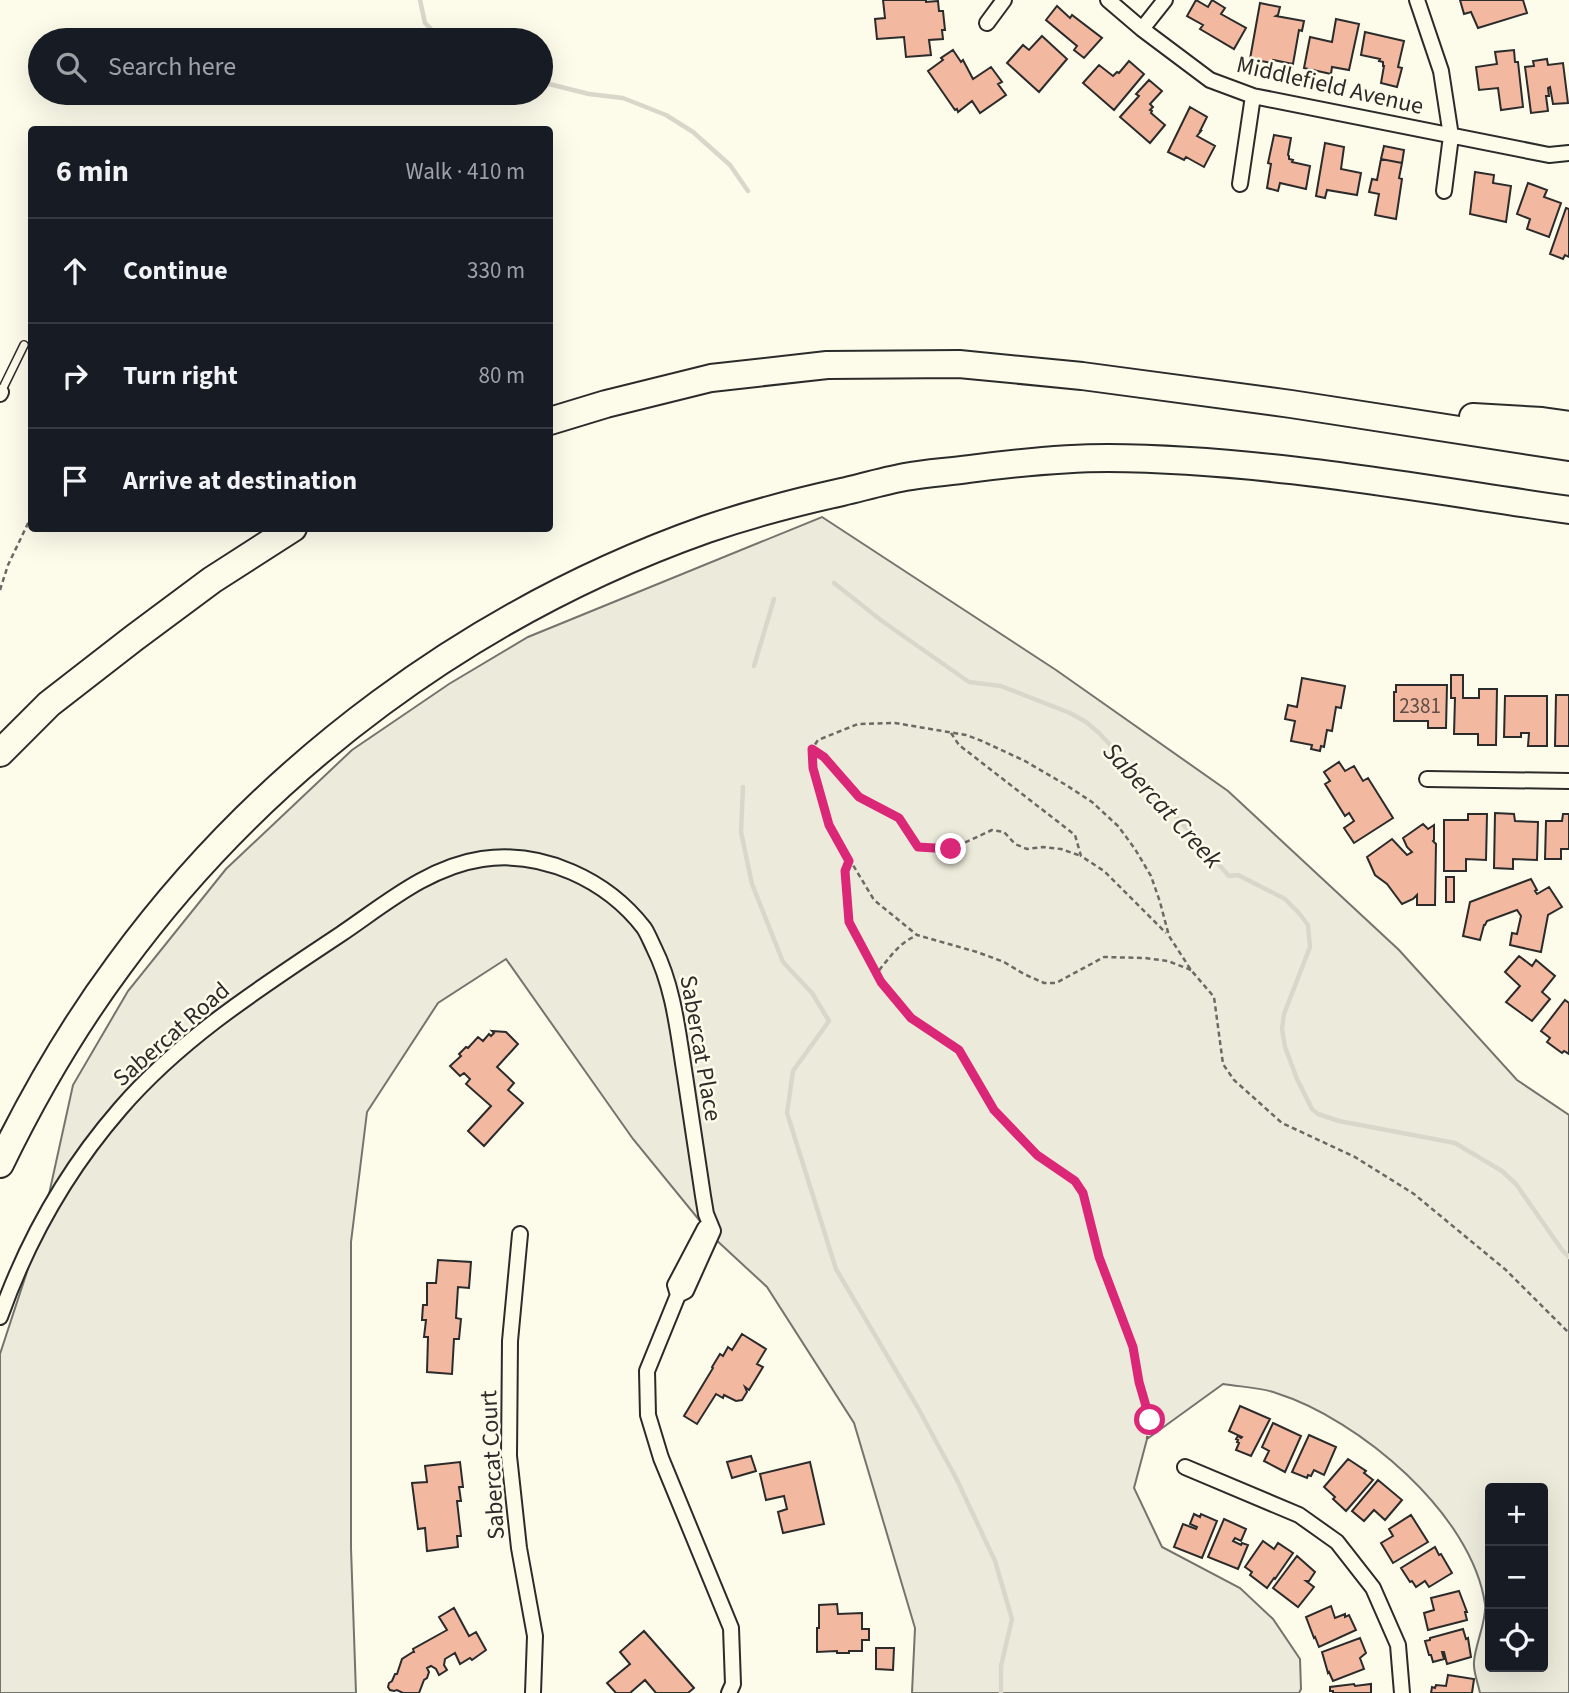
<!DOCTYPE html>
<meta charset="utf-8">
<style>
body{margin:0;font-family:"Source Sans 3",sans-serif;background:#242831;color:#f1f3f6}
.controls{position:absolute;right:21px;bottom:21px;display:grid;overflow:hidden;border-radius:7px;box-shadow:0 7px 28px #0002}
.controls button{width:63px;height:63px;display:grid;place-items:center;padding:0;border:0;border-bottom:2px solid #363941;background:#171b24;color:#f1f3f6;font:35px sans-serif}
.stop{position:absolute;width:21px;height:21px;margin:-16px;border:5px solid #db2777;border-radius:50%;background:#fff}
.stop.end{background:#db2777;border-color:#fff;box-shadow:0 2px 7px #0008}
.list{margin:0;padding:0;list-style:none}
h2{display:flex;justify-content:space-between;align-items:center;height:91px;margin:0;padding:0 28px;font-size:30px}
h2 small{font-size:23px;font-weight:400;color:#9ea1a6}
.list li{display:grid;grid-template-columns:46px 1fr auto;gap:21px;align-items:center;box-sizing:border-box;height:105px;padding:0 28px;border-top:2px solid #363941}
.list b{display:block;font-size:26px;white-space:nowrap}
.list em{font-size:23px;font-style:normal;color:#9ea1a6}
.icon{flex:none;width:38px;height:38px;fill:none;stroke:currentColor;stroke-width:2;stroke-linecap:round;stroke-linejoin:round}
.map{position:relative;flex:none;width:1569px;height:1693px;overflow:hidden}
.search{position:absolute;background:#171b24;box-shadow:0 7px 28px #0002;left:28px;top:28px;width:525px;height:77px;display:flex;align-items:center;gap:18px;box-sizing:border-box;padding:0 24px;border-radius:38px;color:#9ea1a6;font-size:26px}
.panel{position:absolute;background:#171b24;box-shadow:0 7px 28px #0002;left:28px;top:126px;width:525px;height:406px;border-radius:7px}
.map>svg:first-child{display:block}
.green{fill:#ecebdb;stroke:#74746e;stroke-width:2;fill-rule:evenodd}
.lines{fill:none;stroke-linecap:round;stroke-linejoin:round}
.stream{stroke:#d8d7c9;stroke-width:4.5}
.building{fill:#f2b8a0;stroke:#2b2b2b;stroke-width:2}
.service-casing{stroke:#2b2b2b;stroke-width:10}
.minor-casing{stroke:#2b2b2b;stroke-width:18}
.motorway-casing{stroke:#2b2b2b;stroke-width:30}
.path{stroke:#6a6964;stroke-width:2.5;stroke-dasharray:5 3.5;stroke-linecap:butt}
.service{stroke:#fdfbea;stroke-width:7}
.minor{stroke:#fdfbea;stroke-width:14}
.motorway{stroke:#fdfbea;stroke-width:26}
.route{stroke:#db2777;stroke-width:9}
.labels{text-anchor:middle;stroke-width:5;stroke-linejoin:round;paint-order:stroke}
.number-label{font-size:21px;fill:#5d4e48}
.street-label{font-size:24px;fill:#2b2b2b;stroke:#fdfbea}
.water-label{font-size:26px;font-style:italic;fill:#2b2b2b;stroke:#fdfbea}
</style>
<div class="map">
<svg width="1569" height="1693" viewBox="0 0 1569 1693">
<rect width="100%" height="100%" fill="#fdfbea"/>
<!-- green -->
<path class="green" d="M822,517L1056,670L1228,791L1399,950L1517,1080L1569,1115V1693H1480C1478,1683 1473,1671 1474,1662C1475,1644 1487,1621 1485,1604C1472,1514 1359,1419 1276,1393C1260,1387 1240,1387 1223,1384L1147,1439L1134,1488L1162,1547L1240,1588L1273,1619L1300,1659L1301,1689L1299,1693H912L915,1628L854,1423L767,1287L713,1237L633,1139L506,959L438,1003L367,1112L351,1242V1548L356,1693H0V1354L42,1226L73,1085L128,991L226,869L352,750L449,684L528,637ZM1490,1488H1543V1667H1490Z"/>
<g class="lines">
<!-- stream -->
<path class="stream" d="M420,0L425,23L442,40
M541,82L589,94L623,98L666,115L693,132L730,165L748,191
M834,583L882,621L969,682L1001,686L1070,713L1086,722L1099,733L1142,778L1229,876L1238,875L1285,899L1299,913L1308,925L1310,947L1284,1014L1282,1029L1285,1047L1297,1079L1312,1109L1318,1114L1339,1121L1455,1143L1502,1171L1516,1184L1562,1250L1569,1257
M754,666L774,599
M743,787L741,832L752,884L783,962L812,993L829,1021L793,1071L787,1113L836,1269L918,1408L957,1480L995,1561L1012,1619L1001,1666V1693"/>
</g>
<!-- building -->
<path class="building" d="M883,0H926V2L938,1L939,11H943L945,30H942L943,39L929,40L931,55L906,57L904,37L877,39L875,19L885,18Z
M1196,0L1208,7L1212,0L1225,8L1221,14L1246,28L1234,49L1200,29L1203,25L1187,16Z
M1460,0H1523L1527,13L1478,28L1471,12L1464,14Z
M1260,3L1280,7L1278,15L1276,16L1304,21L1302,31L1299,30L1293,64L1273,60L1272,63L1250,59Z
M1057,6L1070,18L1072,15L1102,38L1084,58L1074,50L1077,46L1046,20Z
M1336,19L1359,24L1349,70L1332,67L1331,74L1304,68L1310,37L1332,42Z
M1365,32L1404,41L1398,67L1402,68L1397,87L1381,83L1384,66H1383V62L1379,61L1380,59L1361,55Z
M1042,36L1067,59L1039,92L1007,63L1023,45L1029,50Z
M953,50L961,62L963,60L973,79L991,67L1002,82L998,84L1006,95L980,113L972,101L958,112L957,109L955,110L928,71L943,60L941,58Z
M1514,50L1515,62H1518L1523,107L1501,110L1498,88L1479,90L1476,67L1497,64L1495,52Z
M1547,59L1548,65L1563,63L1568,103L1553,104L1550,87L1548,88L1549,96H1546L1548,111L1531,113L1525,67L1534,66L1533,61Z
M1129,61L1144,74L1114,110L1083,83L1099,65L1113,76L1117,72L1119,73Z
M1149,80L1162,91L1150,104L1153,107L1150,110L1152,111L1151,113L1165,125L1150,143L1120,117L1139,96L1136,94Z
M1190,107L1207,117L1200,131H1201L1197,136L1215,146L1204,167L1186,157L1184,160L1168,152Z
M1274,135L1291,138L1288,155L1289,156V159L1293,160L1292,162L1310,166L1306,189L1280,183L1278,191L1267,188L1271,164L1268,163Z
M1325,143L1344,147L1341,169L1361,173L1357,195L1327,190L1325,198L1316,196Z
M1384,146L1404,150L1402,163L1381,159Z
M1381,159L1402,163L1399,178L1402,179L1396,219L1375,215L1379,194L1369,192L1372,179L1377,180Z
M1475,172L1494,175L1493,183L1511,186L1506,222L1470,214Z
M1528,183L1547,190L1544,197L1561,203L1549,237L1527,229L1530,219L1517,214Z
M1566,208L1569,209V257L1565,255L1563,259L1550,254Z
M1451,675H1463V698H1479V689H1497L1496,745H1478V734H1454L1455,698H1451Z
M1302,678L1345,686L1341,708L1336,707L1332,731L1327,730L1324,747L1321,746L1320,751L1311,749L1312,745L1291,741L1295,721L1285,719L1288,705L1297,707Z
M1396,685H1447L1446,728H1428V721H1394V692H1396Z
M1556,695H1569V746H1555Z
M1505,696H1547V746H1528L1529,733H1521V737H1504Z
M1339,762L1345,771L1354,766L1363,781L1368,778L1393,818L1354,843L1344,828L1354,821L1349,813L1345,816L1325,784L1330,781L1324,772Z
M1495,813L1514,814L1515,821L1538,822L1537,860L1513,859V869L1494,868Z
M1468,814H1487L1486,860L1466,859V871H1444V820H1468Z
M1563,814H1569V849H1561V859H1545L1546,821H1562Z
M1423,824L1428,829L1434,825V840L1433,841L1436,844L1435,905H1417V895L1413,899L1402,904L1387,884L1375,875L1367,857L1392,839L1407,855L1412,852L1407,847L1403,838Z
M1446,877H1454V902H1446Z
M1531,879L1537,890L1535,891L1537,894L1549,887L1562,907L1548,915L1541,952L1510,945L1512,933L1517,934L1521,916L1517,910L1487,921L1485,925H1484L1480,940L1463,936L1470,902Z
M1519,956L1532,966L1536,960L1555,976L1542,992L1550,999L1532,1021L1506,1002L1520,986L1505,972Z
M1565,1000L1569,1003V1054L1564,1051L1562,1053L1547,1042L1550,1038L1541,1031Z
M492,1031L506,1032L518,1044L497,1067L514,1083L508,1090L523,1103L484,1146L468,1131L491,1106L466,1084L470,1079L464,1073L460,1076L450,1066L461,1056L459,1054L466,1047L468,1048L478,1037L483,1041L489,1034L491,1036L494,1033Z
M438,1260L471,1262L469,1288L458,1287L456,1318L461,1319L459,1339H454L452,1374L427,1372L428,1337H424L426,1320H422L423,1305H427V1283H436Z
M742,1334L766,1349L757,1364L763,1367L749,1390L745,1387L747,1392L742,1400L736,1401L724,1395L723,1398L716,1394L697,1424L684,1416L713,1368L712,1367L720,1354L723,1356L728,1347L732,1350Z
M1240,1406L1270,1419L1251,1456L1236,1450L1239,1443L1237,1442L1238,1440L1236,1439L1238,1436L1241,1438L1242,1437L1229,1431Z
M1273,1423L1301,1436L1285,1472L1264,1461L1269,1451L1262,1447Z
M1309,1435L1336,1447L1324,1475L1314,1470L1311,1476L1308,1475L1307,1478L1292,1472Z
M751,1456L756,1471L732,1478L727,1462Z
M1348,1459L1366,1471L1364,1473L1373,1480L1346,1511L1333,1499L1335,1497L1324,1487Z
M460,1462L463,1487H459L461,1501H457L461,1536H457L458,1547L427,1551L425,1528L418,1529L412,1483L427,1482L425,1466Z
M810,1462L824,1524L783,1533L778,1512L787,1509L784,1496L766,1500L760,1474Z
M1378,1480L1402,1500L1385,1520L1374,1510L1364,1521L1352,1511Z
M1194,1514L1200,1517L1201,1514L1217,1521L1202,1558L1174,1547L1183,1524L1196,1529L1197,1527L1190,1524Z
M1411,1515L1428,1542L1393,1563L1381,1543L1393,1536L1389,1529Z
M1224,1519L1246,1529L1241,1541L1235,1538L1233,1541L1241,1545L1242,1543L1248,1545L1238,1569L1208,1557Z
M1263,1541L1274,1549L1278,1543L1293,1553L1275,1579L1274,1578L1267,1588L1250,1575L1252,1572L1245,1567Z
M1435,1547L1439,1555L1441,1554L1452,1573L1429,1587L1425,1581L1416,1587L1412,1581L1410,1582L1401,1568Z
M1297,1556L1315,1572L1309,1581H1306L1314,1587L1298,1607L1273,1588Z
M1459,1591L1467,1612H1465L1467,1620L1428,1630L1424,1613L1434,1610L1431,1598Z
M837,1604L838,1614L862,1613V1629H869V1640H862V1651H849V1653H837V1651L817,1652V1628H819V1605Z
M1331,1606L1335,1618L1345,1614V1617L1349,1615L1356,1630L1319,1647L1315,1637L1314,1638L1306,1617Z
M454,1608L469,1636L476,1632L486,1650L472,1660L470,1658L460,1664L455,1653L445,1659L444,1665L447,1670L439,1675L436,1669L431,1666L427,1668L429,1672L427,1678L424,1680L419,1693H403L397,1690L394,1691L390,1690L388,1687L389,1683L392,1681L395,1674H397L402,1659L413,1652H414L413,1649L447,1630L439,1617Z
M1463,1629L1466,1639L1468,1638L1471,1657L1447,1664L1444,1652H1442L1444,1659L1433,1662L1431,1655H1429L1425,1641L1430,1640V1638Z
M644,1631L694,1688L688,1693H656L645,1680L630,1693H616L607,1683L630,1664L620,1652Z
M1360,1638L1366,1653L1360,1658L1364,1669L1333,1681L1329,1672L1328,1673L1322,1652Z
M876,1648H894L893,1670L876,1669Z
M1448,1675L1474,1679L1472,1693H1431L1432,1687L1435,1688L1436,1685L1446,1686Z
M1354,1684L1355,1686L1371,1684V1693H1333V1691H1330V1687Z"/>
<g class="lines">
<!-- service casing -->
<g class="service-casing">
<path id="service" d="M1,392L24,345"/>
</g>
<!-- minor casing -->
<g class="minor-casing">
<path id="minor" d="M1108,0L1142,29L1210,80L1253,96L1549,155L1569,153
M1417,0L1441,71L1451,136L1444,191
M987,23L1004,0
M1142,29L1165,0
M1240,184L1253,96
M0,394L1,392
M1427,779L1569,781
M705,1228L675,1285L678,1295L647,1371L648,1415L661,1458L731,1628L733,1684L729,1693
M520,1234L510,1341L509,1456L519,1548L535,1636L533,1693
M0,1317C27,1241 67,1170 120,1109C182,1037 263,986 341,934C384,905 428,867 482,859C543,850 607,880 644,928C648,934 651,942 654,948C674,988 678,1033 685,1076C691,1116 697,1156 703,1196L706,1214L713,1231L686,1291L678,1295
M1185,1467L1299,1515L1337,1542L1373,1588L1398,1645L1402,1693"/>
</g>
<!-- motorway casing -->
<g class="motorway-casing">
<path id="motorway" d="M1473,417L1542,421L1569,425
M550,421L606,404L711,378L827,365L959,364L1082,376L1291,404L1569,447
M0,753L49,704L134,638L212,580L293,528
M0,1164C34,1094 73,1027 119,965C265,765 475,611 707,529C751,514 797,502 842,492C863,487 884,481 905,477C926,473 948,472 969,469C1015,463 1062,458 1108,458C1263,459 1416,488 1569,510"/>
</g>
<!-- path -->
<path class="path" d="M0,590L8,565L32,515
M951,733L959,745L1075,835L1081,856L1104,871L1166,933
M812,749L823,757L859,797L899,819L918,847L951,849L992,830L1004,832L1015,844L1027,849L1043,847L1061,849L1081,856
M849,861L845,871L849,922L881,982L910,1018L959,1050L994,1109L1037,1155L1075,1181L1083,1193L1099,1257L1133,1347L1139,1382L1150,1420L1147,1439
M1191,970L1168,961L1145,958L1104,957L1056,983H1044L1024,974L1004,962L977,952L917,935L874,900L829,825L813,768L812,749L818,740L858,724L895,723L966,735L982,741L1025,761L1066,785L1092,802L1118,826L1135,849L1151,876L1160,902L1169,936L1191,970L1214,997L1223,1064L1234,1080L1282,1123L1355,1157L1414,1194L1506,1270L1569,1333
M881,979L880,969C891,956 900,942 916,936"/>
<!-- service -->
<use href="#service" class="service"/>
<!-- minor -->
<use href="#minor" class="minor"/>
<!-- motorway -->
<use href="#motorway" class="motorway"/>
</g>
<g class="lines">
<!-- route -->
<path class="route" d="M951,849L918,847L899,818L859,797L824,757L812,749L813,768L829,825L849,861L845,871L849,922L881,982L911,1018L959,1050L994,1110L1037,1155L1075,1181L1083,1193L1099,1257L1133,1347L1139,1382L1150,1420"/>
</g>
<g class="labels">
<!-- number labels -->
<g class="number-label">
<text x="1420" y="713">2381</text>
</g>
<!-- street labels -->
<g class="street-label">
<text transform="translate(1330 85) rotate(13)" y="8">Middlefield Avenue</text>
<text transform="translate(171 1034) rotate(-41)" y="8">Sabercat Road</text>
<text transform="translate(701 1048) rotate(80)" y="8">Sabercat Place</text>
<text transform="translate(492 1465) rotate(-93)" y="8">Sabercat Court</text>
</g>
<!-- water labels -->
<g class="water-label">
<text transform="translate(1163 805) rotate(47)" y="9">Sabercat Creek</text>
</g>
</g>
</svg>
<div class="controls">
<button>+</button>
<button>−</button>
<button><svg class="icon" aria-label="locate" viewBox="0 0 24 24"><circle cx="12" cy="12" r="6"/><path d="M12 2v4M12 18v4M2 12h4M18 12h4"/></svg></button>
</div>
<div class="stop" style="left:1150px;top:1420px"></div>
<div class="stop end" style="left:951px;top:849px"></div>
<div class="search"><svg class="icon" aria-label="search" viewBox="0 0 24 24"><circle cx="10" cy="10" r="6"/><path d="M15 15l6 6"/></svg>Search here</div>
<section class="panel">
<h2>6 min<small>Walk · 410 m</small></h2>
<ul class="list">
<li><svg class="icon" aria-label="ahead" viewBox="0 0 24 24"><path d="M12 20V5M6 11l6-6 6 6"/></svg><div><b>Continue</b></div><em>330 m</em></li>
<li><svg class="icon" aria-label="right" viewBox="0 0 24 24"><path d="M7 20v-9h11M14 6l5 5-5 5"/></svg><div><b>Turn right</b></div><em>80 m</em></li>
<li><svg class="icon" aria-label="arrive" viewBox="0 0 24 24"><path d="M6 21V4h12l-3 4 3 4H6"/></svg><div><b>Arrive at destination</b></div></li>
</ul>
</section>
</div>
